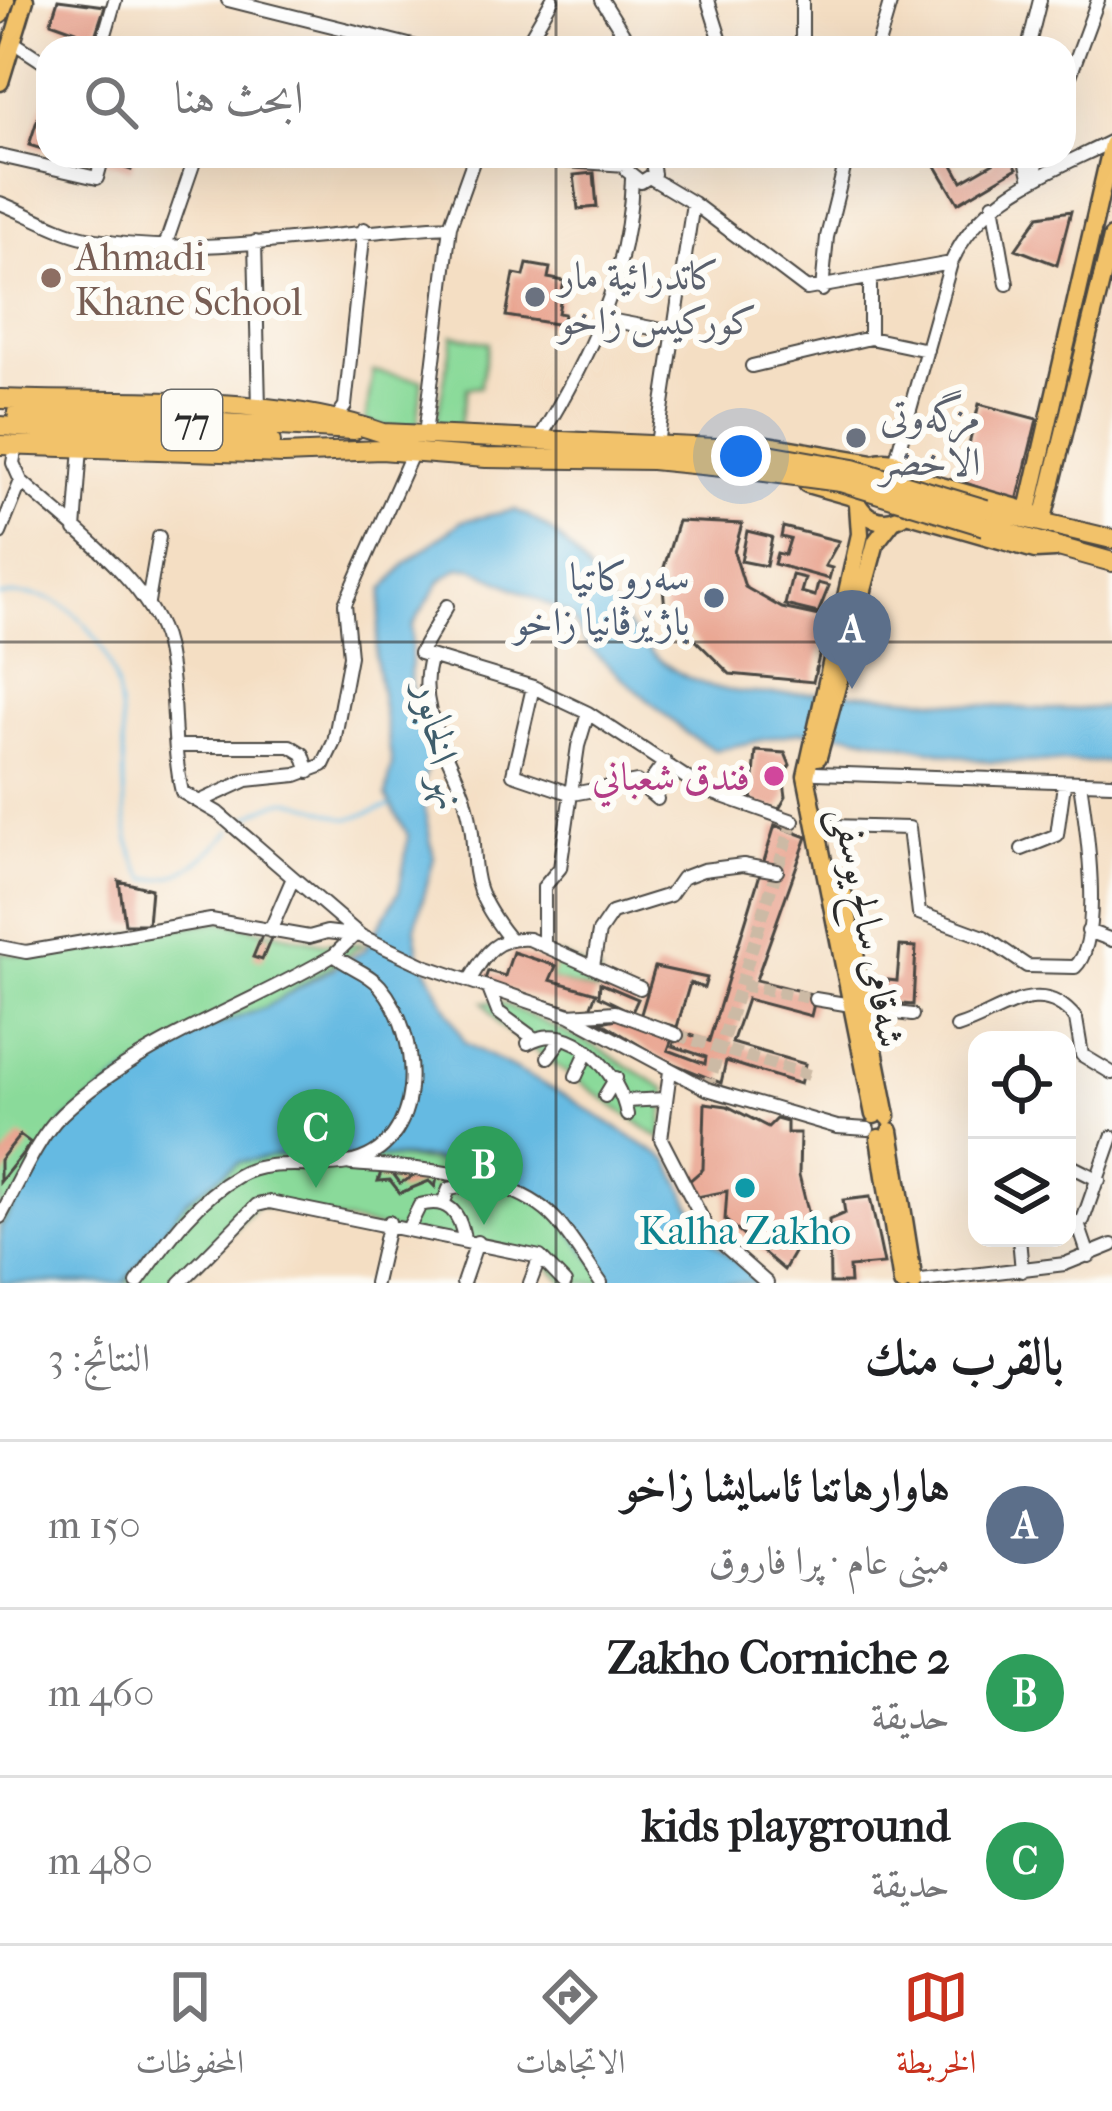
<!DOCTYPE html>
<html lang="ar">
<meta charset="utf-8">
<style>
body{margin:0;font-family:"IM FELL French Canon",Amiri,serif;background:#f2f2f2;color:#202124;direction:rtl}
.controls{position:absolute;right:36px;bottom:36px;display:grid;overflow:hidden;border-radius:24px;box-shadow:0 12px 48px #0002}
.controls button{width:108px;height:108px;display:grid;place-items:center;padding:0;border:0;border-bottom:3px solid #e0e0e0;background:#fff;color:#202124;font:60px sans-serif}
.you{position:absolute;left:741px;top:456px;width:42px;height:42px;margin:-30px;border:9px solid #fff;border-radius:50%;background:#1a73e8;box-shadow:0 0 0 18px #1a73e833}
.badge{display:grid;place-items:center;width:78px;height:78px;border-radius:50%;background:#c8321e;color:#fff;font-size:39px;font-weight:700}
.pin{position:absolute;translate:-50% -99px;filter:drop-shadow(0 3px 6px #0008)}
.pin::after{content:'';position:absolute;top:63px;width:42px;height:36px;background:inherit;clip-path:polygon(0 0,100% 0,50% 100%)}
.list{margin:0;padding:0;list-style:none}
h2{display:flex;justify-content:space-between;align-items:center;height:156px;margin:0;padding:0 48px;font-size:51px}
h2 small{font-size:39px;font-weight:400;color:#757577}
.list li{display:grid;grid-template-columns:78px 1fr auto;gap:36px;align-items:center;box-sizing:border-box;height:168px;padding:0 48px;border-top:3px solid #e0e0e0}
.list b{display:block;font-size:45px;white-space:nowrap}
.list p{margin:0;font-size:39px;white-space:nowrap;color:#757577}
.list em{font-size:39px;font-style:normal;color:#757577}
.icon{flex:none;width:66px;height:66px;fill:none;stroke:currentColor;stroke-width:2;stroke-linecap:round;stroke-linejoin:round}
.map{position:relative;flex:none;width:1112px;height:1283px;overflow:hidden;direction:ltr}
.search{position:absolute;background:#fff;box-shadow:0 12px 48px #0002;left:36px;right:36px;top:36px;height:132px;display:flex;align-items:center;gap:30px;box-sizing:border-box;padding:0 42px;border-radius:36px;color:#757577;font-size:45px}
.sheet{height:660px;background:#fff}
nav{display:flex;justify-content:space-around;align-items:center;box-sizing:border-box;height:168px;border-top:3px solid #e0e0e0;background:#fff;font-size:33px;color:#757577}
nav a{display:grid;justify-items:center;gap:6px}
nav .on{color:#c8321e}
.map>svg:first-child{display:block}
.green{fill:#8ada9a;stroke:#5a8262;stroke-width:3}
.water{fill:#65bae2;stroke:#487286;stroke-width:3}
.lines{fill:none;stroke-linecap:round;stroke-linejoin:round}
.stream{stroke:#65bae2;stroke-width:3}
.building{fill:#e8a08b}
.minor-tunnel{stroke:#ccbaa5;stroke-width:12;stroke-dasharray:12 6;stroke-linecap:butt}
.minor-casing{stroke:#494642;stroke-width:16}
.major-casing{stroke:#494642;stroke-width:21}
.highway-casing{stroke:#494642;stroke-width:22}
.minor{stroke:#fff;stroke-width:12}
.major{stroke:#f2c26a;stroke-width:16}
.highway{stroke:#f2c26a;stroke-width:18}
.highway-bridge-casing{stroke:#494642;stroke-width:22;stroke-linecap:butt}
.highway-bridge{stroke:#f2c26a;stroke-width:18}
.grid{fill:none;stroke:#2b2b2b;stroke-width:3;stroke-opacity:0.55}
.education-dot{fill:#8d6e63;stroke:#fdfcf7;stroke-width:4.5}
.worship-dot{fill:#6b7280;stroke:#fdfcf7;stroke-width:4.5}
.service-dot{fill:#5c6f8a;stroke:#fdfcf7;stroke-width:4.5}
.hotel-dot{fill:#d1479c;stroke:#fdfcf7;stroke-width:4.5}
.culture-dot{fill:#0f9aa8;stroke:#fdfcf7;stroke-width:4.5}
.labels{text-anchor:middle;stroke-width:12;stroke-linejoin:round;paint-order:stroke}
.shield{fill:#fdfcf7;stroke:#6a6a68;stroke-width:3}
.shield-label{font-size:36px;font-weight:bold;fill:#2b2b2b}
.education-label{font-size:39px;fill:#785e54;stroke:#fdfcf7;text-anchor:start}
.worship-label{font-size:39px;fill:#5b616d;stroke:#fdfcf7;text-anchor:start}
.service-label{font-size:39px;fill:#4e5e75;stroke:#fdfcf7;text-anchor:end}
.hotel-label{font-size:39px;fill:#b23c85;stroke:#fdfcf7;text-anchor:end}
.street-label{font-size:39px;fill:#2b2b2b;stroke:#fdfcf7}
.culture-label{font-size:39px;fill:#0d838f;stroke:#fdfcf7}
.water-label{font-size:42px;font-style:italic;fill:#3f5d6b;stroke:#fdfcf7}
</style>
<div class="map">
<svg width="1112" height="1283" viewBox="0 0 1112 1283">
<rect width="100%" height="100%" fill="#fdfcf7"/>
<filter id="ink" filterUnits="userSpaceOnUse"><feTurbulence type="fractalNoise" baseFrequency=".00833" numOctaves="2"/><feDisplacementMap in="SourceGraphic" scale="24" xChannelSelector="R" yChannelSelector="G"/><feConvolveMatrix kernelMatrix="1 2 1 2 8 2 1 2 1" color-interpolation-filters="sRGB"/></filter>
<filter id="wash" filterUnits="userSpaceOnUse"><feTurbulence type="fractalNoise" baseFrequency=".004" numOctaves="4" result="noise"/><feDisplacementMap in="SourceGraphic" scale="48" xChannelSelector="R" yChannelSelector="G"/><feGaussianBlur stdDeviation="2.7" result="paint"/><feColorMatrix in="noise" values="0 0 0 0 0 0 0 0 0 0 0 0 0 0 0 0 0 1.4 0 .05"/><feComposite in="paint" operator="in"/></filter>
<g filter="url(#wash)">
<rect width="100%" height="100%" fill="#f4dec3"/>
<!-- green -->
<path class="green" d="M453,335L489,343L480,387L467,388L459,428L436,423Z
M373,371L422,380L417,432L365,423Z
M220,921L323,943L364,944L269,1006L189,1036L117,1080L63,1123L0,1229V952C38,961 58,949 94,941C135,932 178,928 220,921Z
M558,955L600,973L597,992L550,980Z
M484,1002H500L594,1046L666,1089L661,1139L500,1026Z
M288,1154C379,1160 479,1149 554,1210C577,1229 594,1259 611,1283H565L540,1257L257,1205L181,1283H125L184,1202L239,1162Z"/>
<!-- water -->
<path class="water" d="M515,510C588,539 606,619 664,663C721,706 783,690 848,693C937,697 1022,716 1112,707V762H989L850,734L800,732L715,750L687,734L609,666L588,646L570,615L472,568H459L441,580L412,626L410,683L432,750L421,791L434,858L415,928L419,954L465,1043L568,1097L669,1161L706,1236L761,1283H611L556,1212L509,1184L429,1158L288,1154L239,1162L186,1201L124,1283H0V1229L63,1123L117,1080L189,1036L264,1008L365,950L399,891L405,859L408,835L386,796L392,764L375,656L383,590L405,564L462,521Z"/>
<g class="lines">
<!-- stream -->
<path class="stream" d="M0,596C30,592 55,595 77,616C156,688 98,823 147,879C182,882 209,854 232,830
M239,824C292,785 298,806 349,819L390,806"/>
</g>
<g id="blocks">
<!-- building -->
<path class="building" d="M58,0L105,6L91,48H70L76,31L51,22Z
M48,87V151L29,145Z
M91,156H135L131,170Z
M930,156H948L962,181L993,163L989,156H1010L1017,168L958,203Z
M594,173L597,207L578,209L574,175Z
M1071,211L1057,265L1016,249L1039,216Z
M527,264L550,268L548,278L564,281L558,313L564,314L562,325L506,316L514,274L524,276Z
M979,404L1037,419L1017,501L960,481Z
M678,521L742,524L734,552L745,587L782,608L828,618L813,682L730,674L678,623L666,622L662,574Z
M783,527L839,541L825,566L832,568L829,579L774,564L777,553L785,555L790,539L781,537Z
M747,531L772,537L766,566L741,561Z
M792,575L805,578L801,592L815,596L818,583L829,586L818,613L785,605Z
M756,751L785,753L790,765L783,775L786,797L779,809L752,802Z
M775,825L807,837L756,980L816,995L811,1016L747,999L732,1043L805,1064L800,1084L726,1061L721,1083L664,1060L601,1022L622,1018L673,1036L668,1050L705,1064L706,1057L673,1046L678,1031L709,1041Z
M119,881L151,889L148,924H125Z
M263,933L272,936L262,960L253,957Z
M900,946L916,947L913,1005L881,1002L879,979L897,981Z
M513,952L556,966L550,980L596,993L590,1008L581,1011L484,982L488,971L505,976Z
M655,967L707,978L704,988L690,983L677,1027L640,1017Z
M600,983L638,999L632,1012L599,996Z
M705,1103L727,1106L768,1127L776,1119L787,1122V1133H800L799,1175L811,1223L784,1270L725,1220L727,1191L697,1197L686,1184L703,1169Z
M20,1135L31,1143L0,1182V1160Z
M381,1172H392L400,1183L420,1173L437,1178L435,1187L429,1181L400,1193L390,1180L378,1181Z
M870,1197L884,1264L849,1267L850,1283H830L829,1220L845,1213L843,1200Z"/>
</g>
</g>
<g filter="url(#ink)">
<use href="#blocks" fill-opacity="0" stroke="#494642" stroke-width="3"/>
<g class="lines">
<!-- minor-tunnel -->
<path class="minor-tunnel" d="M742,985L815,999
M677,1035L812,1076
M707,1089L791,827"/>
<!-- minor casing -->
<g class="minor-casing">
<path id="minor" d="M228,0L421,48
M602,0L632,48
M708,0L723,48
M13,42L48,65
M101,48L115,0
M524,48L552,0
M802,48V0
M877,48L891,0
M1028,48L1040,0
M1064,92L1098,0
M0,156L97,178L103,156
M491,156L626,165
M631,156L626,170L641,182L654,174L651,156
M1025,156L1031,180
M651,178L693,203L807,289L951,263
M1031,181L1040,156
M0,203C28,214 58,232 87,238C189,261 343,230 450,226
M993,204L1007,284
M255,242L259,408
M166,243L196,156
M870,281V338
M822,290L827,237L847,156
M604,319L678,333
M752,366L870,338L927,350
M337,417L345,406L364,229
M425,435L450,226L475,156
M538,441C588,359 629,277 632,179
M657,444L693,203
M16,446L13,463L21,481C67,523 152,583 166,645C177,693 171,745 182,792L218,813L361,936L425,966L569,1015L707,1089L837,1127L868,1129
M895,463L951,263C981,195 1048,173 1112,141
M75,530L81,447
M0,533L21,481
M148,602L159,537
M447,606L420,653L533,687L588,713L705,790L793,821
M430,658C415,712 450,752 465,799C484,864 457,873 509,938
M533,687L513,774L572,794L637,782L657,799
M179,746H290L303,754L309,772
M816,773L1112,783
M646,788L665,762
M199,802L247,780L296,775L323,765L334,742L350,656L345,604L412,454
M830,826L909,828L919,913L984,937L1027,966L1075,967C1104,941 1086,822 1080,783
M1022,849L1057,835L1064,784
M270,931L293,878
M1088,931L1112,940
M544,945V887L560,868L578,746L588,713
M0,947L26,952L211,920L309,937L327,932L360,936
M593,966L599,932L612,913L670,895L682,878L703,870L743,865L777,871
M469,981C486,953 494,937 529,939L640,988
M489,989L498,1012L535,1039
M815,999L851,1005
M866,1009L912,1015
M569,1015L615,1012L677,1035
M957,1027C1000,1014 1040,973 1076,1019L1082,1055L1112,1073
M528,1043C572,1016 621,1076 627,1115
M548,1057L560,1041
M670,1071L661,1139L709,1232L767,1283
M576,1076L587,1052
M605,1096L616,1078
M625,1101L665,1099
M351,1164C411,1168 514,1172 557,1221C573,1240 587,1263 601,1283
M1067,1164L1099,1180
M443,1204L449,1189L460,1187L461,1177
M0,1217C18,1185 36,1139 62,1114C139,1041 245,1008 334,955
M1078,1224L1089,1256
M1067,1226L1083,1220L1112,1137
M409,1227L420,1205C448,1197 460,1213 464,1239
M1019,1238L1022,1271
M913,1282L1065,1264L1112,1245
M137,1283C167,1242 193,1202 238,1176C270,1157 313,1170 348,1163C429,1147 422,1035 380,986C368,972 348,967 334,955L355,935
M180,1283L257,1205L270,1202L540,1257L565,1283
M375,1283L389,1222
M463,1283L477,1242
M530,1283L540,1257"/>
</g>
<!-- major casing -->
<g class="major-casing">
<path id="major" d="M0,82L25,0
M738,440L873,463
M855 491a30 30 0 1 1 60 0a30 30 0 1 1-60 0Z
M913,478L1032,512
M807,484L856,498
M858,505L860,534L806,776L874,1115
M906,513L1035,550L1055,549
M1026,519L1112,144
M1042,523L1112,237
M818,757L876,542L893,520
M842,887L887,1116
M890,1131L914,1283
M879,1138L902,1283"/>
</g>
<!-- highway casing -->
<g class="highway-casing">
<path id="highway" d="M0,14L5,0
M0,399C123,404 267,392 383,433L739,449
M17,412L354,430
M0,426L271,442
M0,445L284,454L381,450L486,458L652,460L742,469
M986,509L1112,539
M984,526L1112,562"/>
</g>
<!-- minor -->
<use href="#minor" class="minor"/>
<!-- major -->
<use href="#major" class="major"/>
<!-- highway -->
<use href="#highway" class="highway"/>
<!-- highway-bridge casing -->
<g class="highway-bridge-casing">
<path id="highway-bridge" d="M739,449L854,469L986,509
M742,469L840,482L984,526"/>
</g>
<!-- highway-bridge -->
<use href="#highway-bridge" class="highway-bridge"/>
</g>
</g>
<!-- grid -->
<path class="grid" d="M556,0V48M556,156V1283M0,642H1112"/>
<!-- markers -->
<circle class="education-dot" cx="51" cy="278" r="12"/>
<g class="worship-dot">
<circle cx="535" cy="297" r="12"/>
<circle cx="856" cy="438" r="12"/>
</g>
<circle class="service-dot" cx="714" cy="598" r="12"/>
<circle class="hotel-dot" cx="774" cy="776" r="12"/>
<circle class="culture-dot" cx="745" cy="1188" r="12"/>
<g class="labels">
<!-- shield labels -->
<rect class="shield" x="162" y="390" width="60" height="60" rx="9"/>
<g class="shield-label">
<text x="192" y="433">77</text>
</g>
<!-- education labels -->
<g class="education-label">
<text x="75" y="270">Ahmadi<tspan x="75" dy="45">Khane School</tspan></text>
</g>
<!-- worship labels -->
<g class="worship-label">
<text x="559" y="289">كاتدرائية مار<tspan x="559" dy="45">كوركيس زاخو</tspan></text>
<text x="880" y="430">مزگەوتی<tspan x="880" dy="45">الاخضر</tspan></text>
</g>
<!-- service labels -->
<g class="service-label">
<text x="690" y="590">سه‌روكاتيا<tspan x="690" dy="45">باژێرڤانيا زاخو</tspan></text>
</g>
<!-- hotel labels -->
<g class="hotel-label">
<text x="750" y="790">فندق شعباني</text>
</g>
<!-- street labels -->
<g class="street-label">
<text transform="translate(870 927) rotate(79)" y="14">شەقامی سالح یوسفی</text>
</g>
<!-- culture labels -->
<g class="culture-label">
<text x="745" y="1244">Kalha Zakho</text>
</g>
<!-- water labels -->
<g class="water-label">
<text transform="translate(442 746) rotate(80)" y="15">نهر الخابور</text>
</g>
</g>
</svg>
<div class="controls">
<button><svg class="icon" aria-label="locate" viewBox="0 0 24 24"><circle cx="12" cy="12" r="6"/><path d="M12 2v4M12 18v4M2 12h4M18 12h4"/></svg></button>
<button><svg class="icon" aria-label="layers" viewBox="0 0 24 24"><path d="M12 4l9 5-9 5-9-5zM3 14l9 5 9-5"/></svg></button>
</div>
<div class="you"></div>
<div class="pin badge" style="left:852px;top:689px;background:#5c6f8a">A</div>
<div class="pin badge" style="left:484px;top:1225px;background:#2e9e5b">B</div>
<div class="pin badge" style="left:316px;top:1188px;background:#2e9e5b">C</div>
<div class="search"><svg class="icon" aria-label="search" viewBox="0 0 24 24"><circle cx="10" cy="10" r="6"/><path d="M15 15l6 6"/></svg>ابحث هنا</div>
</div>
<section class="sheet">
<h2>بالقرب منك<small>النتائج: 3</small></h2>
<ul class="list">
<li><span class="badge" style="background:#5c6f8a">A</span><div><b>هاوارهاتنا ئاسایشا زاخو</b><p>مبنى عام · پرا فاروق</p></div><em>150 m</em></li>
<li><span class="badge" style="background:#2e9e5b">B</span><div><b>Zakho Corniche 2</b><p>حديقة</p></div><em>460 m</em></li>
<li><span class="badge" style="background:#2e9e5b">C</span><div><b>kids playground</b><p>حديقة</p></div><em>480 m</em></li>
</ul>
</section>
<nav>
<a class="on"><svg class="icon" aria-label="map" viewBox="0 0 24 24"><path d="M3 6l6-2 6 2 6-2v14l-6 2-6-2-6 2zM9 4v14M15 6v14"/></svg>الخريطة</a>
<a><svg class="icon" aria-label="directions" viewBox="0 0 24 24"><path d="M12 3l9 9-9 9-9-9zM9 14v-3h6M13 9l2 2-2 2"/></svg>الاتجاهات</a>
<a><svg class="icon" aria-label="saved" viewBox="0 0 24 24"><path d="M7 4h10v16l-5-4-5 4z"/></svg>المحفوظات</a>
</nav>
